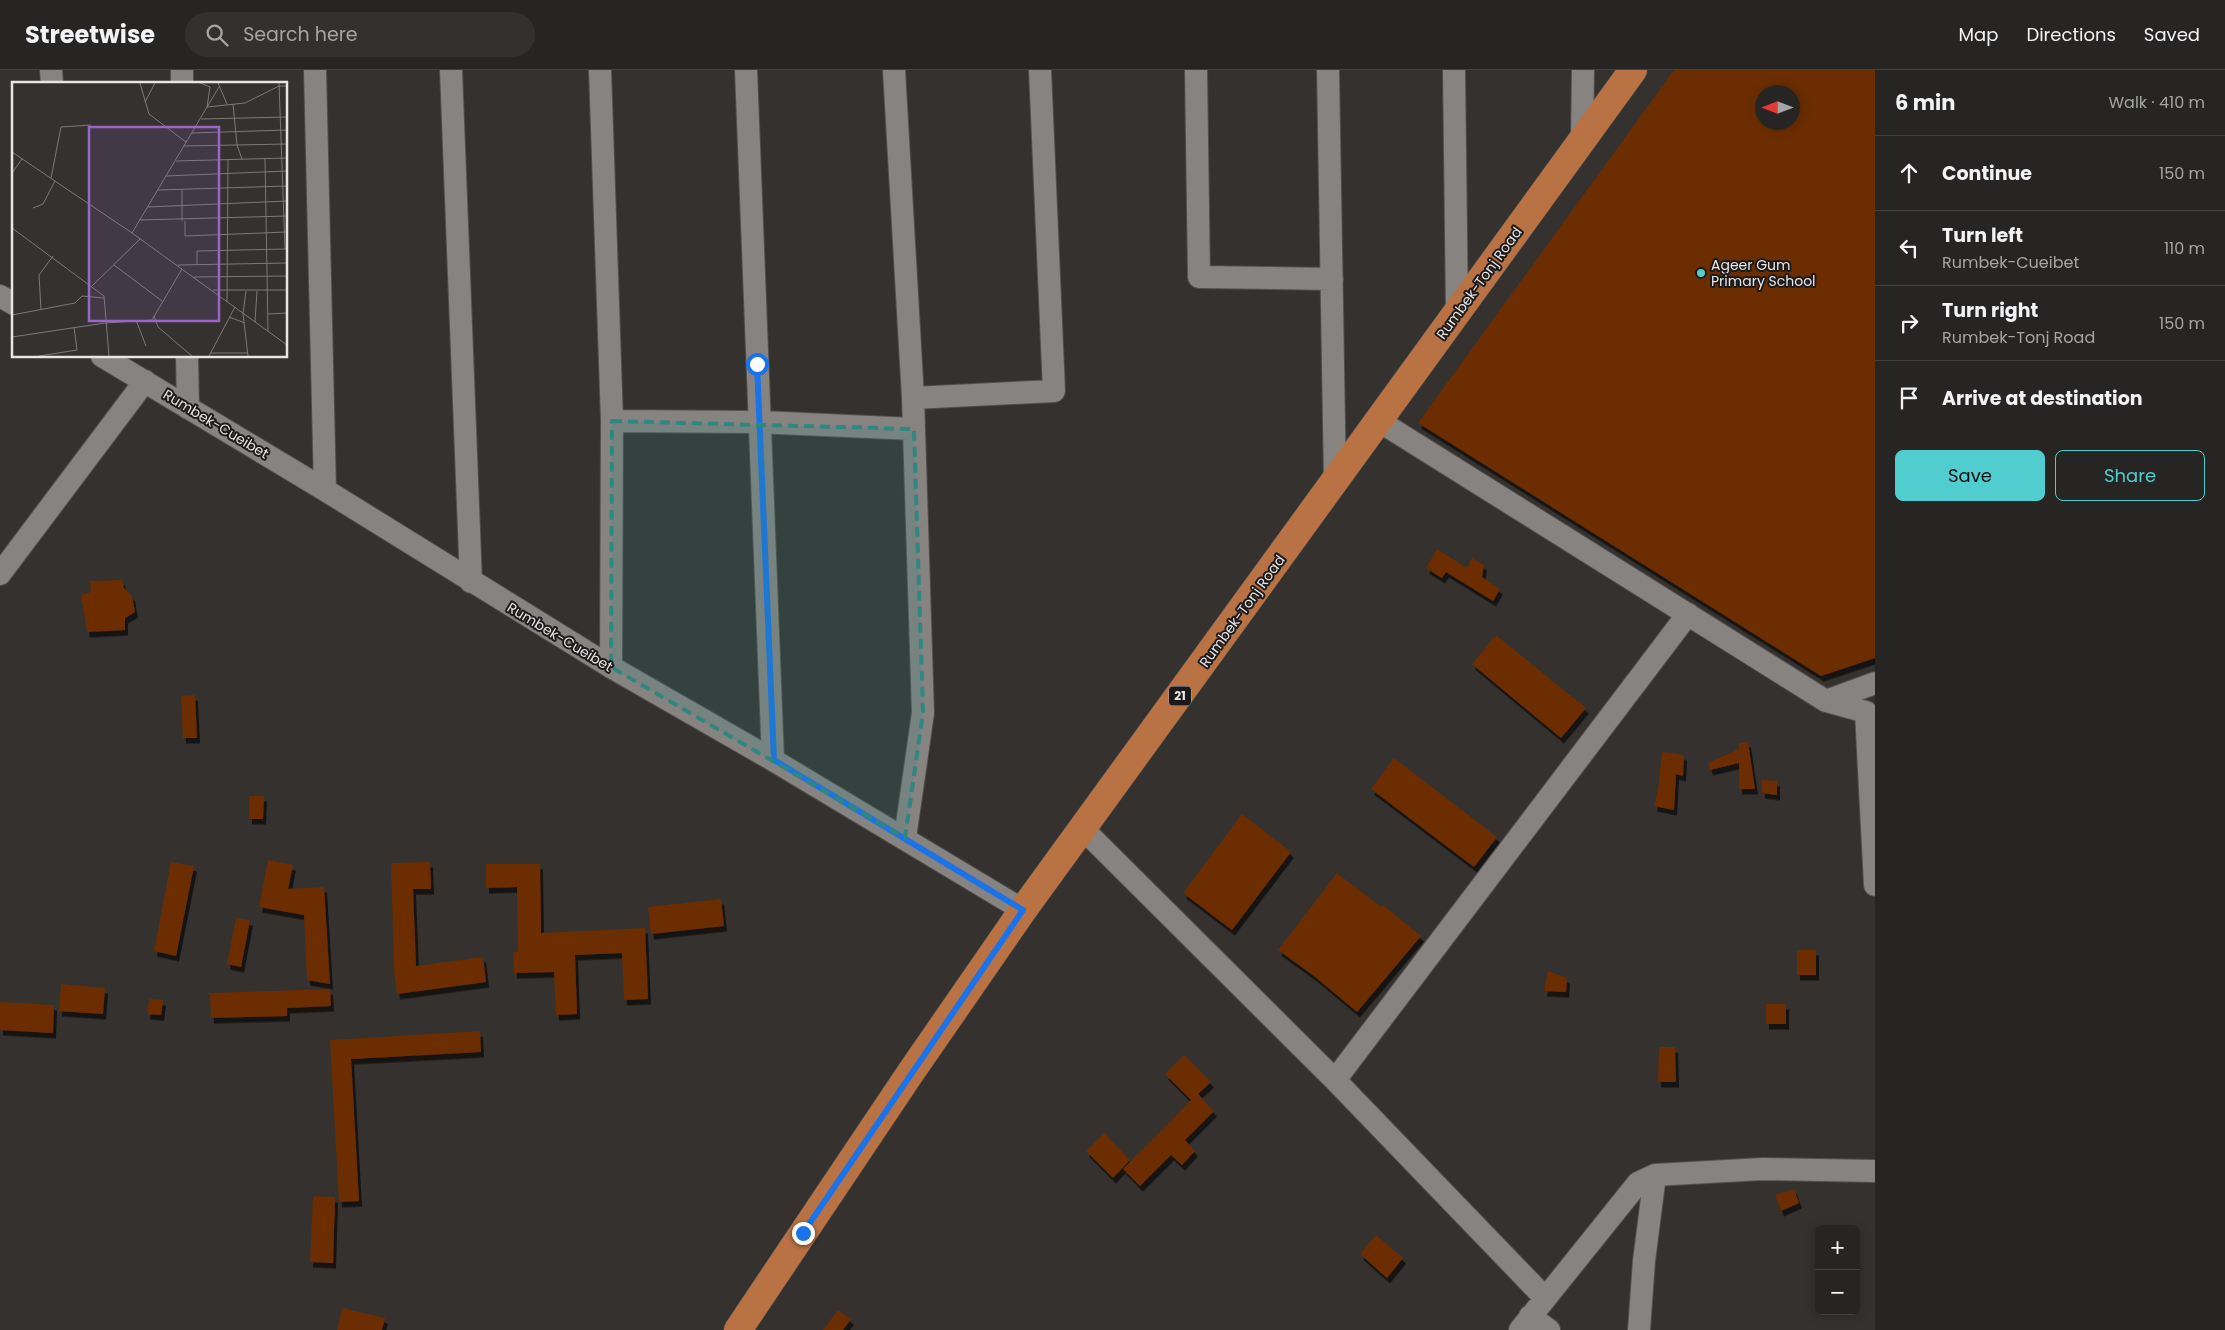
<!DOCTYPE html>
<meta charset="utf-8">
<style>
body{margin:0;font-family:Poppins,sans-serif;background:#333130;color:#f1f3f6}
.controls{position:absolute;right:15px;bottom:15px;display:grid;overflow:hidden;border-radius:8px;box-shadow:0 2px 12px #0003}
.controls button{width:45px;height:45px;display:grid;place-items:center;padding:0;border:0;border-bottom:1px solid #434241;background:#272523;color:#f1f3f6;font:25px sans-serif}
.compass{position:absolute;left:1755px;top:15px;width:45px;height:45px;border-radius:50%;background:#272523;box-shadow:0 2px 12px #0003;rotate:270deg}
.stop{position:absolute;width:15px;height:15px;margin:-11px;border:4px solid #1a73e8;border-radius:50%;background:#fff}
.stop.end{background:#1a73e8;border-color:#fff;box-shadow:0 1px 5px #0008}
.list{margin:0;padding:0;list-style:none}
h2{display:flex;justify-content:space-between;align-items:center;height:65px;margin:0;padding:0 20px;font-size:21px}
h2 small{font-size:16px;font-weight:400;color:#a4a5a6}
.list li{display:grid;grid-template-columns:32px 1fr auto;gap:15px;align-items:center;box-sizing:border-box;height:75px;padding:0 20px;border-top:1px solid #434241}
.list b{display:block;font-size:19px;white-space:nowrap}
.list p{margin:0;font-size:16px;white-space:nowrap;color:#a4a5a6}
.list em{font-size:16px;font-style:normal;color:#a4a5a6}
.actions{display:flex;gap:10px;padding:15px 20px}
.actions a{flex:1;padding:11px 0;border:1px solid #52cdcf;border-radius:8px;text-align:center;font-size:18px;color:#52cdcf}
.actions .main{background:#52cdcf;color:#111}
.icon{flex:none;width:28px;height:28px;fill:none;stroke:currentColor;stroke-width:2;stroke-linecap:round;stroke-linejoin:round}
.map{position:relative;flex:none;width:1875px;height:1260px;overflow:hidden}
header{display:flex;align-items:center;gap:30px;box-sizing:border-box;height:70px;padding:0 25px;background:#272523;border-bottom:1px solid #434241}
header strong{font-size:24px}
nav{display:flex;gap:28px;margin-inline-start:auto;font-size:18px}
.search{width:350px;height:45px;background:#333130;display:flex;align-items:center;gap:12px;box-sizing:border-box;padding:0 18px;border-radius:28px;color:#a4a5a6;font-size:19px}
main{display:flex}
aside{flex:1;background:#272523}
.map>svg:first-child{display:block}
.building{fill:#6c2d04;fill-rule:evenodd;filter:url(#shadow)}
.lines{fill:none;stroke-linecap:round;stroke-linejoin:round}
.minor-casing{stroke:#514e4d;stroke-width:24}
.major-casing{stroke:#514e4d;stroke-width:29}
.minor{stroke:#878381;stroke-width:22}
.major{stroke:#b97244;stroke-width:28}
.route{stroke:#1a73e8;stroke-width:6}
.marked{fill:#308780;fill-opacity:0.2;stroke:#308780;stroke-width:4;stroke-dasharray:10 6;stroke-linejoin:round}
.poi-dot{fill:#52cdcf;stroke:#1b1919;stroke-width:2}
.labels{text-anchor:middle;stroke-width:4;stroke-linejoin:round;paint-order:stroke}
.shield{fill:#1b1919;stroke:#aaa8a8;stroke-width:1}
.shield-label{font-size:12px;font-weight:bold;fill:#e8e6e5}
.poi-label{font-size:14px;fill:#e8e6e5;stroke:#1b1919;text-anchor:start}
.street-label{font-size:14px;fill:#e8e6e5;stroke:#1b1919}
.inset-road{fill:none;stroke:#7c7978;stroke-width:1}
.view{fill:#9c64ca;fill-opacity:0.15;stroke:#9c64ca;stroke-width:2.5}
.inset-edge{fill:none;stroke:#e8e6e5;stroke-width:2.5}
</style>
<header>
<strong>Streetwise</strong>
<div class="search"><svg class="icon" aria-label="search" viewBox="0 0 24 24"><circle cx="10" cy="10" r="6"/><path d="M15 15l6 6"/></svg>Search here</div>
<nav><a>Map</a><a>Directions</a><a>Saved</a></nav>
</header>
<main>
<div class="map">
<svg width="1875" height="1260" viewBox="0 0 1875 1260">
<defs>
<filter id="shadow"><feDropShadow dx="3" dy="5.5" stdDeviation="0" flood-color="#0009"/></filter>
</defs>
<rect width="100%" height="100%" fill="#34312f"/>
<!-- building -->
<path class="building" d="M1674,0H1875V588L1821,606L1418,353ZM1762,22H1792V52H1762Z
M1437,479L1467,498L1472,488L1484,495L1482,507L1500,519L1493,531L1446,502L1442,508L1426,498Z
M122,510L124,518L132,526L135,542L125,548V560L87,562L81,525L91,522L90,511Z
M1496,565L1586,638L1561,668L1472,594Z
M195,625L197,668H183L181,626Z
M1748,672L1755,719H1739V693L1710,700L1708,693L1739,679V673Z
M1662,682L1684,685L1683,706L1676,704L1674,740L1654,736L1658,720Z
M1394,688L1497,767L1474,797L1371,719Z
M1762,710L1777,711V725L1762,723Z
M249,726H264L263,749H249Z
M1242,744L1291,782L1232,860L1183,823Z
M268,790L293,795L288,819L324,817L330,914L307,910L304,845L259,837Z
M171,792L194,796L176,886L154,881Z
M430,792L431,819H413L416,896L483,887L486,912L397,924L394,899L391,793Z
M486,794H540L541,863L645,858L648,929L624,930L622,883L575,885L577,944L556,945L554,902L514,903L513,882H518L517,817L486,818Z
M1337,803L1381,837L1383,835L1421,866L1357,942L1314,906L1278,880Z
M721,829L724,856L651,864L648,837Z
M236,848L250,850L241,897L227,894Z
M1797,880H1816V905H1797Z
M1548,901L1567,908L1566,922L1544,921Z
M61,914L105,918L103,944L59,941Z
M330,919L331,936L287,938V946L211,948L210,923Z
M149,929L163,930L161,945L147,944Z
M0,932L54,935L53,963L0,960Z
M1766,934H1786V954H1766Z
M480,961L481,982L351,989L359,1131L339,1132L330,970Z
M1659,977H1675L1676,1012H1658Z
M1184,985L1211,1012L1198,1024L1214,1041L1185,1070L1195,1081L1182,1095L1171,1085L1140,1116L1123,1099L1191,1030L1165,1004Z
M1104,1063L1130,1090L1113,1108L1086,1081Z
M1794,1119L1799,1133L1781,1141L1775,1125Z
M313,1126L335,1127L333,1193L310,1192Z
M1376,1165L1403,1188L1387,1208L1360,1184Z
M342,1238L385,1248L382,1260H337Z
M838,1240L851,1249L843,1260H823Z"/>
<g class="lines">
<!-- minor casing -->
<g class="minor-casing">
<path id="minor" d="M51,0L52,14
M182,0V14
M315,0L325,420
M451,0L471,512
M600,0L612,351L611,597
M746,0L773,690
M894,0L913,328L923,643L905,768
M1196,0L1199,207L1332,209
M1328,0L1335,412
M1454,0L1457,243
M1582,70L1583,0
M0,226L14,234
M102,286L325,420L611,597L773,690L1023,840
M187,286L188,338
M913,328L1054,321L1040,0
M612,351L759,352L914,359
M1379,351L1826,631L1866,642L1875,815
M0,504L145,311
M1826,631L1875,613
M1083,759L1335,1010L1545,1228
M1335,1010L1688,544
M1530,1246L1549,1260
M1520,1260L1638,1113L1655,1105L1762,1099L1875,1101
M1639,1260L1644,1191L1655,1105"/>
</g>
<!-- major casing -->
<g class="major-casing">
<path id="major" d="M738,1260L911,1002L1023,840L1633,0"/>
</g>
<!-- minor -->
<use href="#minor" class="minor"/>
<!-- major -->
<use href="#major" class="major"/>
</g>
<g class="lines">
<!-- route -->
<path class="route" d="M757,294L774,690L1023,840L803,1163"/>
</g>
<!-- marked area -->
<path class="marked" d="M612,351L914,359L923,643L905,768L611,597Z"/>
<!-- markers -->
<circle class="poi-dot" cx="1701" cy="203" r="5"/>
<g class="labels">
<!-- shield labels -->
<rect class="shield" x="1169" y="616.5" width="22" height="19" rx="4"/>
<g class="shield-label">
<text x="1180" y="630">21</text>
</g>
<!-- poi labels -->
<g class="poi-label">
<text x="1711" y="200">Ageer Gum<tspan x="1711" dy="16">Primary School</tspan></text>
</g>
<!-- street labels -->
<g class="street-label">
<text transform="translate(1479 213) rotate(-54)" y="5">Rumbek-Tonj Road</text>
<text transform="translate(216 354) rotate(31)" y="5">Rumbek-Cueibet</text>
<text transform="translate(1242 541) rotate(-54)" y="5">Rumbek-Tonj Road</text>
<text transform="translate(560 567) rotate(31)" y="5">Rumbek-Cueibet</text>
</g>
</g>
<!-- overview -->
<g transform="translate(12 12)">
<rect width="275" height="275" fill="#34312f"/>
<path class="inset-road" d="M128,1L137,32L174,60M188,1L198,5L195,25L233,21L267,4H275M206,1L215,22M267,1L273,167M133,20L143,1M221,22L225,63L230,77M189,37L275,35M180,51L275,48M172,64L275,62M0,70L120,151L275,263M253,76L256,249M164,79L275,76M0,91L10,77M154,94L275,89M39,96L49,45L79,43M146,108L275,104M136,125L275,119M21,126L31,122L43,99M127,138L275,134M170,139V108M173,139V154L275,150M0,146L92,214L97,274M120,151L207,5M185,182V169L274,167M102,183L150,219M166,183L275,181M182,195L275,194M80,204L128,157M201,208H275M234,209L231,232L236,274M215,220L216,77M29,228L27,193L41,174M256,232L275,231M0,233L63,221L70,214L92,216M142,234L146,245L180,274M217,235L233,241M124,238L134,264M243,240L245,209M0,255L93,241L140,238L170,187M199,271H236M27,274L65,268L62,245M197,274L223,225"/>
<path class="view" d="M77,45H207V239H77Z"/>
<rect width="275" height="275" class="inset-edge"/>
</g>
</svg>
<div class="controls">
<button>+</button>
<button>−</button>
</div>
<svg class="compass" viewBox="-18 -18 36 36"><path d="M0-13l5 13h-10z" fill="#e53935"/><path d="M0 13l5-13h-10z" fill="#a4a5a6"/></svg>
<div class="stop" style="left:757px;top:294px"></div>
<div class="stop end" style="left:803px;top:1163px"></div>
</div>
<aside>
<h2>6 min<small>Walk · 410 m</small></h2>
<ul class="list">
<li><svg class="icon" aria-label="ahead" viewBox="0 0 24 24"><path d="M12 20V5M6 11l6-6 6 6"/></svg><div><b>Continue</b></div><em>150 m</em></li>
<li><svg class="icon" aria-label="left" viewBox="0 0 24 24"><path d="M17 20v-9H6M10 6l-5 5 5 5"/></svg><div><b>Turn left</b><p>Rumbek-Cueibet</p></div><em>110 m</em></li>
<li><svg class="icon" aria-label="right" viewBox="0 0 24 24"><path d="M7 20v-9h11M14 6l5 5-5 5"/></svg><div><b>Turn right</b><p>Rumbek-Tonj Road</p></div><em>150 m</em></li>
<li><svg class="icon" aria-label="arrive" viewBox="0 0 24 24"><path d="M6 21V4h12l-3 4 3 4H6"/></svg><div><b>Arrive at destination</b></div></li>
</ul>
<div class="actions"><a class="main">Save</a><a>Share</a></div>
</aside>
</main>
